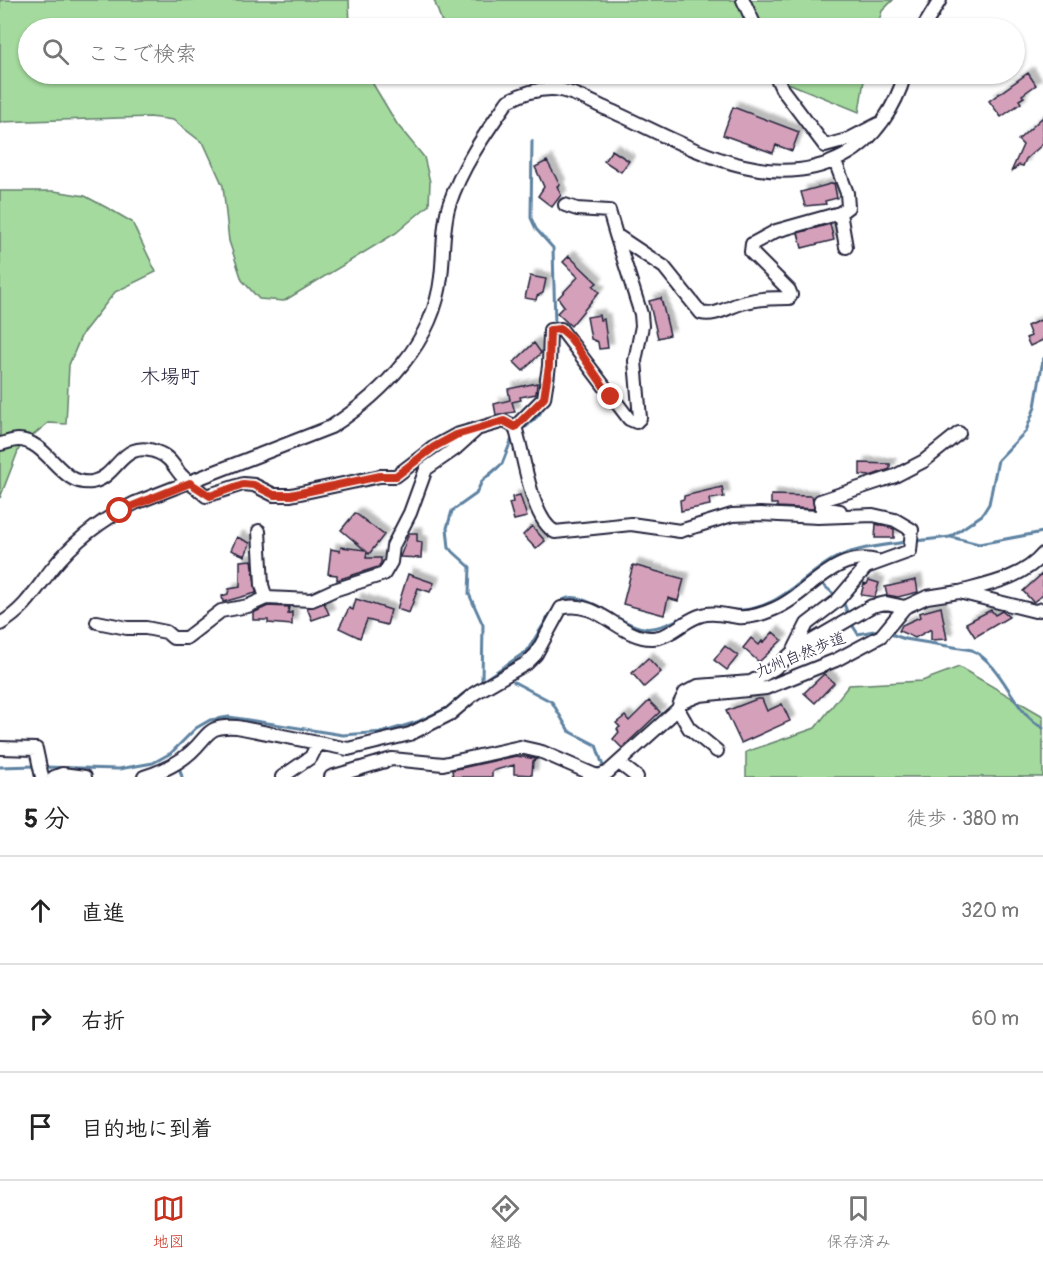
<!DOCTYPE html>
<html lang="ja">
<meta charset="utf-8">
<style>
body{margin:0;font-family:Pangolin,"Klee One",sans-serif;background:#f6f6f6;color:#222}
.stop{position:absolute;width:18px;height:18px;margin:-14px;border:4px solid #c8321e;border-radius:50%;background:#fff}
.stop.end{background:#c8321e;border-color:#fff;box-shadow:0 2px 6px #0008}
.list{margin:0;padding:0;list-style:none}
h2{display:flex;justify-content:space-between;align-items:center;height:78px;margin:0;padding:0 24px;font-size:26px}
h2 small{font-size:20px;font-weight:400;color:#767676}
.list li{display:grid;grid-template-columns:39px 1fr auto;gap:18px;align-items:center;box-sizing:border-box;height:108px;padding:0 24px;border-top:2px solid #e0e0e0}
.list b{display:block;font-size:22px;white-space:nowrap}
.list em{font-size:20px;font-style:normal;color:#767676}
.icon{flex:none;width:33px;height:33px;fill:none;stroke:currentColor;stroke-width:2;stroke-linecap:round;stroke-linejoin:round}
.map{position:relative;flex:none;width:1043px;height:777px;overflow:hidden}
.search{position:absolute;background:#fff;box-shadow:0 2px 4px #0004;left:18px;right:18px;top:18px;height:66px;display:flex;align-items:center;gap:15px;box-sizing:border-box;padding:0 21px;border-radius:33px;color:#767676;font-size:22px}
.sheet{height:402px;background:#fff}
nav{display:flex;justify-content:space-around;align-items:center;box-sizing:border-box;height:84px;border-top:2px solid #e0e0e0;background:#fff;font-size:16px;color:#767676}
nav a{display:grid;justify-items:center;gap:3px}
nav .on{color:#c8321e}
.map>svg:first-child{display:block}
.green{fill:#a4da9e;stroke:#637e6c;stroke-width:1.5}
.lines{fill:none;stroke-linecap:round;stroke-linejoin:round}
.stream{stroke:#5d82a1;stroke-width:3}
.building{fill:#d5a0ba;stroke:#22223b;stroke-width:1.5;filter:url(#shadow)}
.minor-casing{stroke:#22223b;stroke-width:16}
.minor{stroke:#fff;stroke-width:12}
.route{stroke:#c8321e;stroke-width:8}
.labels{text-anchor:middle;stroke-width:4.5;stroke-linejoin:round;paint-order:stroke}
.street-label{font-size:16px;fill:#22223b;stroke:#fff}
.quarter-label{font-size:20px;fill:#22223b;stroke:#fff}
</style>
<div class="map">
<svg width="1043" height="777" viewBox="0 0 1043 777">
<defs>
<filter id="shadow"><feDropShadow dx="5.5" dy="-5.5" stdDeviation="1.5" flood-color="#0004"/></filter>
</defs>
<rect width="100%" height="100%" fill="#fff"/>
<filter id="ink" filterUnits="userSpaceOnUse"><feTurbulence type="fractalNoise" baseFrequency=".0167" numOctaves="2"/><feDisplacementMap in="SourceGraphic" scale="12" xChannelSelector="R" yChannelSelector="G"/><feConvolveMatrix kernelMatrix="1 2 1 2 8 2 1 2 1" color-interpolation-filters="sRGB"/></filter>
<g filter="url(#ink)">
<!-- green -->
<path class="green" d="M0,0H349L350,28H28V74H367L397,124L424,157L430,182L429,205L396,233L284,301L259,299L242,280L229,241L223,186L204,144L173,120L150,117L0,122Z
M434,0H893L882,11L877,28H444Z
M766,74H865L859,112Z
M0,191H54L85,196L113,211L132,222L156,272L115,292L82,334L69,365L66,424L48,423L20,446L0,498Z
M959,667L1043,716V777H746V752L815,728L849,685L922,681Z"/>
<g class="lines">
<!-- stream -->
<path class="stream" d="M532,141L531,218L536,229L553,248L555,326
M550,394L554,379L556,333
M526,427L539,415L544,406
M951,537L979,544L1043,532
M916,541L950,537L982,515L989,504L998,460L1026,431L1035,407L1043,359
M820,582L837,597
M843,601L849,617
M556,606C569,590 586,600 600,608
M732,610C773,613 798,581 830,561C851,548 881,546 906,542
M606,612C644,631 646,635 685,616
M851,623L858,634L879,630
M888,633L905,639L972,650C1005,667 1012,711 1043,728
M482,680L483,625L469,594L470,567L449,548L447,528L452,511L476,494L482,481L502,464L513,436
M514,682L552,702L569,731L596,745L604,769
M0,767L36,766
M43,767L119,769L153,763L171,753L196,728L210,720L229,717L343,735L384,732L417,722L447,708L463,694L527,651L552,611
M180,770L182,777"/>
</g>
<!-- building -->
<path class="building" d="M1028,73L1036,85L1022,95L1024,97L1019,100L1021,103L1001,117L989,101Z
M733,107L799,132L792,151L776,145L773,153L723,135Z
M1043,117V144L1026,159L1023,166L1019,165L1011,172L1023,145L1018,140Z
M612,150L629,161L621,172L604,161Z
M547,161L560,185L557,186L561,195L552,207L538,196L544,187L535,167Z
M834,183L837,198L825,201L826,204L805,206L801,192Z
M830,224L834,240L802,248L798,233Z
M569,256L597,283L593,286L599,292L571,326L557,313L564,306L558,298L578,277L563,262Z
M530,276L546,279L543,293L537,296L536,300L525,298Z
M661,298L670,335L658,338L649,301Z
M599,315L600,320L604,319L608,348L599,349L598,342L591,339L587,317Z
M1043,319V340L1030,346L1026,338L1031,336L1027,326Z
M534,343L541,353L523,371L514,362Z
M537,383L536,394L520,397L521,400L512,402L515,412L496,415L494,404L510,400L508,389Z
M860,463L890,464V469L870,476L860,475Z
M722,487L724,497L709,499L710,505L681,511L680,500L684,499V496Z
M520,495L527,517L514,520L509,503L513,502L512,497Z
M771,495L812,496L814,509L777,507V504H771Z
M355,513L384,535L369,554L367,552L366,558H381V563L378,567L337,580V575L328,574L331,549L340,551L341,547L365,550L341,530Z
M876,524L894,529V538H875Z
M532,526L545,541L536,549L523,535Z
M409,533H417V541L422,542L421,558L400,557Z
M237,537L250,543L245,556L231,550Z
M252,560L256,593L223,602L222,596L228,594L229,589L240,587V561Z
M633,565L684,579L678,601L668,598L664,615L623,604Z
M1043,573V595L1033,602L1023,591Z
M408,574L434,583L430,592L418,588L409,613L397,609Z
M869,580L879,583L875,597L861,595L864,583L867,584Z
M916,580L918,592L898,597L887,595L885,587Z
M356,599L391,610L387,625L367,620L360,638L339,628L349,608L353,610Z
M324,603L329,614L312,620L307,608Z
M268,606L289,607L288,614L292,612V625L268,623V620H253V613Z
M941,607L947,639L931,640V629L915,638L899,631L902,625L920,617L919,613Z
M991,610L995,615L1002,611L1009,617L975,637L966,623Z
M773,632L782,640L759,662L743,648L751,638L759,645L762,641L764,642Z
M725,646L738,656L727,670L714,660Z
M648,658L661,672L644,687L632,673Z
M824,674L834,683L815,703L804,693Z
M757,699H762L767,711L782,704L790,721L741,743L726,711Z
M649,701L660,712L622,748L613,739L619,732L617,729L620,727L616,723L625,716L629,721Z
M516,756L537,759L533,761L532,775L514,774V765L492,771V777H453L452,770Z"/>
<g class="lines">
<!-- minor casing -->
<g class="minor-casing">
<path id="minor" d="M743,0L756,28
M923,28L940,0
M775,74L782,89L825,146L847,140L878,124
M565,205L577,209L609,211L616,235
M840,213L846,247
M0,444C5,443 13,440 18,440C48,440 60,487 92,482C119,477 121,437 159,453C170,457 174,467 181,475C189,483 198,489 206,496L243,484L254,485L274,495H291L380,476H396L434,447L456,435L504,421L515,427
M840,511L822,508L820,501L895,476L924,461L959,433
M259,531L262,585L266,598
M960,592C989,584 1023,578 1043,554
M97,622L127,628H146L166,632L173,638H186L221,611L248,606L266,598L312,600L334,590L384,574L391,562L393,546L410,513L426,469L455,449L476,430
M0,624C24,610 35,591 51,570C74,541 102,519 135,503L331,427C383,393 434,342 441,277C444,253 442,228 449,205C462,166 485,134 508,101C521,94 536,89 551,89C569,89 591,102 607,109C680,141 765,198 844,156C875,140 896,106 905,74
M793,652L872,606L886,603L905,607
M680,703L685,693L698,686L751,682L775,668L793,652L807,624L837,601L866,567L910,551L912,530L895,520L873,515L818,517L760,514L732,515L680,531L631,524L555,532C530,518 524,452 515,427L544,398L549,366L550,330L561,329L629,419L636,422L640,418L635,361L642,326L641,314L616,235L664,267L701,313C716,317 731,305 746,302C760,298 774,298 789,298L791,295L789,290L751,252L752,244L776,231L840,213L848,207L847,193L835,161
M678,709L689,728L717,751
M0,748L36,749L42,777
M619,763L637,777
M54,777L62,774L85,777
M144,777C160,772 178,764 191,752C210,735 206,725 237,727L348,749L410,734L450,714L475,693L527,663L536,654L561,608C599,598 621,640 653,638C672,637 685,619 702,615C714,611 727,616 738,617C751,618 762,614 774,609C809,595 833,550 877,561
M282,777L311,757L318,743
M331,777L392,759L443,764L520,747L542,752L597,776L607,773L678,709L680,703L700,695L766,688L836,660L881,636L905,607L927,597L959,592L1035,611L1043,609"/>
</g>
<!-- minor -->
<use href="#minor" class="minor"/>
</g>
</g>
<g class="lines" filter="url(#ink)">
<!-- route -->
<path class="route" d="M120,511L190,483L210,496L243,484L254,485L274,495H291L380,476H396L434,447L456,435L504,421L515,427L544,398L549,366L550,330L561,329L569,336L611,397"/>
</g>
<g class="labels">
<!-- street labels -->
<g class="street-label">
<text transform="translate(800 654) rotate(-22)" y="6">九州自然歩道</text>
</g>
<!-- quarter labels -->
<g class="quarter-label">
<text x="170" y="383">木場町</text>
</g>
</g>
</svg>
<div class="stop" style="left:120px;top:511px"></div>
<div class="stop end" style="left:611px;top:397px"></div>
<div class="search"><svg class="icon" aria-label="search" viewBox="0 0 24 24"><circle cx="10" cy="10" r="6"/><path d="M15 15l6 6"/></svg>ここで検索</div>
</div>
<section class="sheet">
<h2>5 分<small>徒歩 · 380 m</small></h2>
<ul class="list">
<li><svg class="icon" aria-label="ahead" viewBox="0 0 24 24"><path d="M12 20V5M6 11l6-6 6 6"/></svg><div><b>直進</b></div><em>320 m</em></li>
<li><svg class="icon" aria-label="right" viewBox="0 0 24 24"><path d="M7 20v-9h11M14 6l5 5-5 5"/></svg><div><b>右折</b></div><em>60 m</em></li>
<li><svg class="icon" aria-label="arrive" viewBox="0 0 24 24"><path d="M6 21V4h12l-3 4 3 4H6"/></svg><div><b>目的地に到着</b></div></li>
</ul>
</section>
<nav>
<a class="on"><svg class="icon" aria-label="map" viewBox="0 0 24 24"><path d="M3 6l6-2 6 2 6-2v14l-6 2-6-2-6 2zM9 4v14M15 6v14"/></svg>地図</a>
<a><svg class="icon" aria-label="directions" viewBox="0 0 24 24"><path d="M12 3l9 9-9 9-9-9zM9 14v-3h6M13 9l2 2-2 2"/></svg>経路</a>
<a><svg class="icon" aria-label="saved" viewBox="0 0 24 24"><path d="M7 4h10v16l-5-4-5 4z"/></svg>保存済み</a>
</nav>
